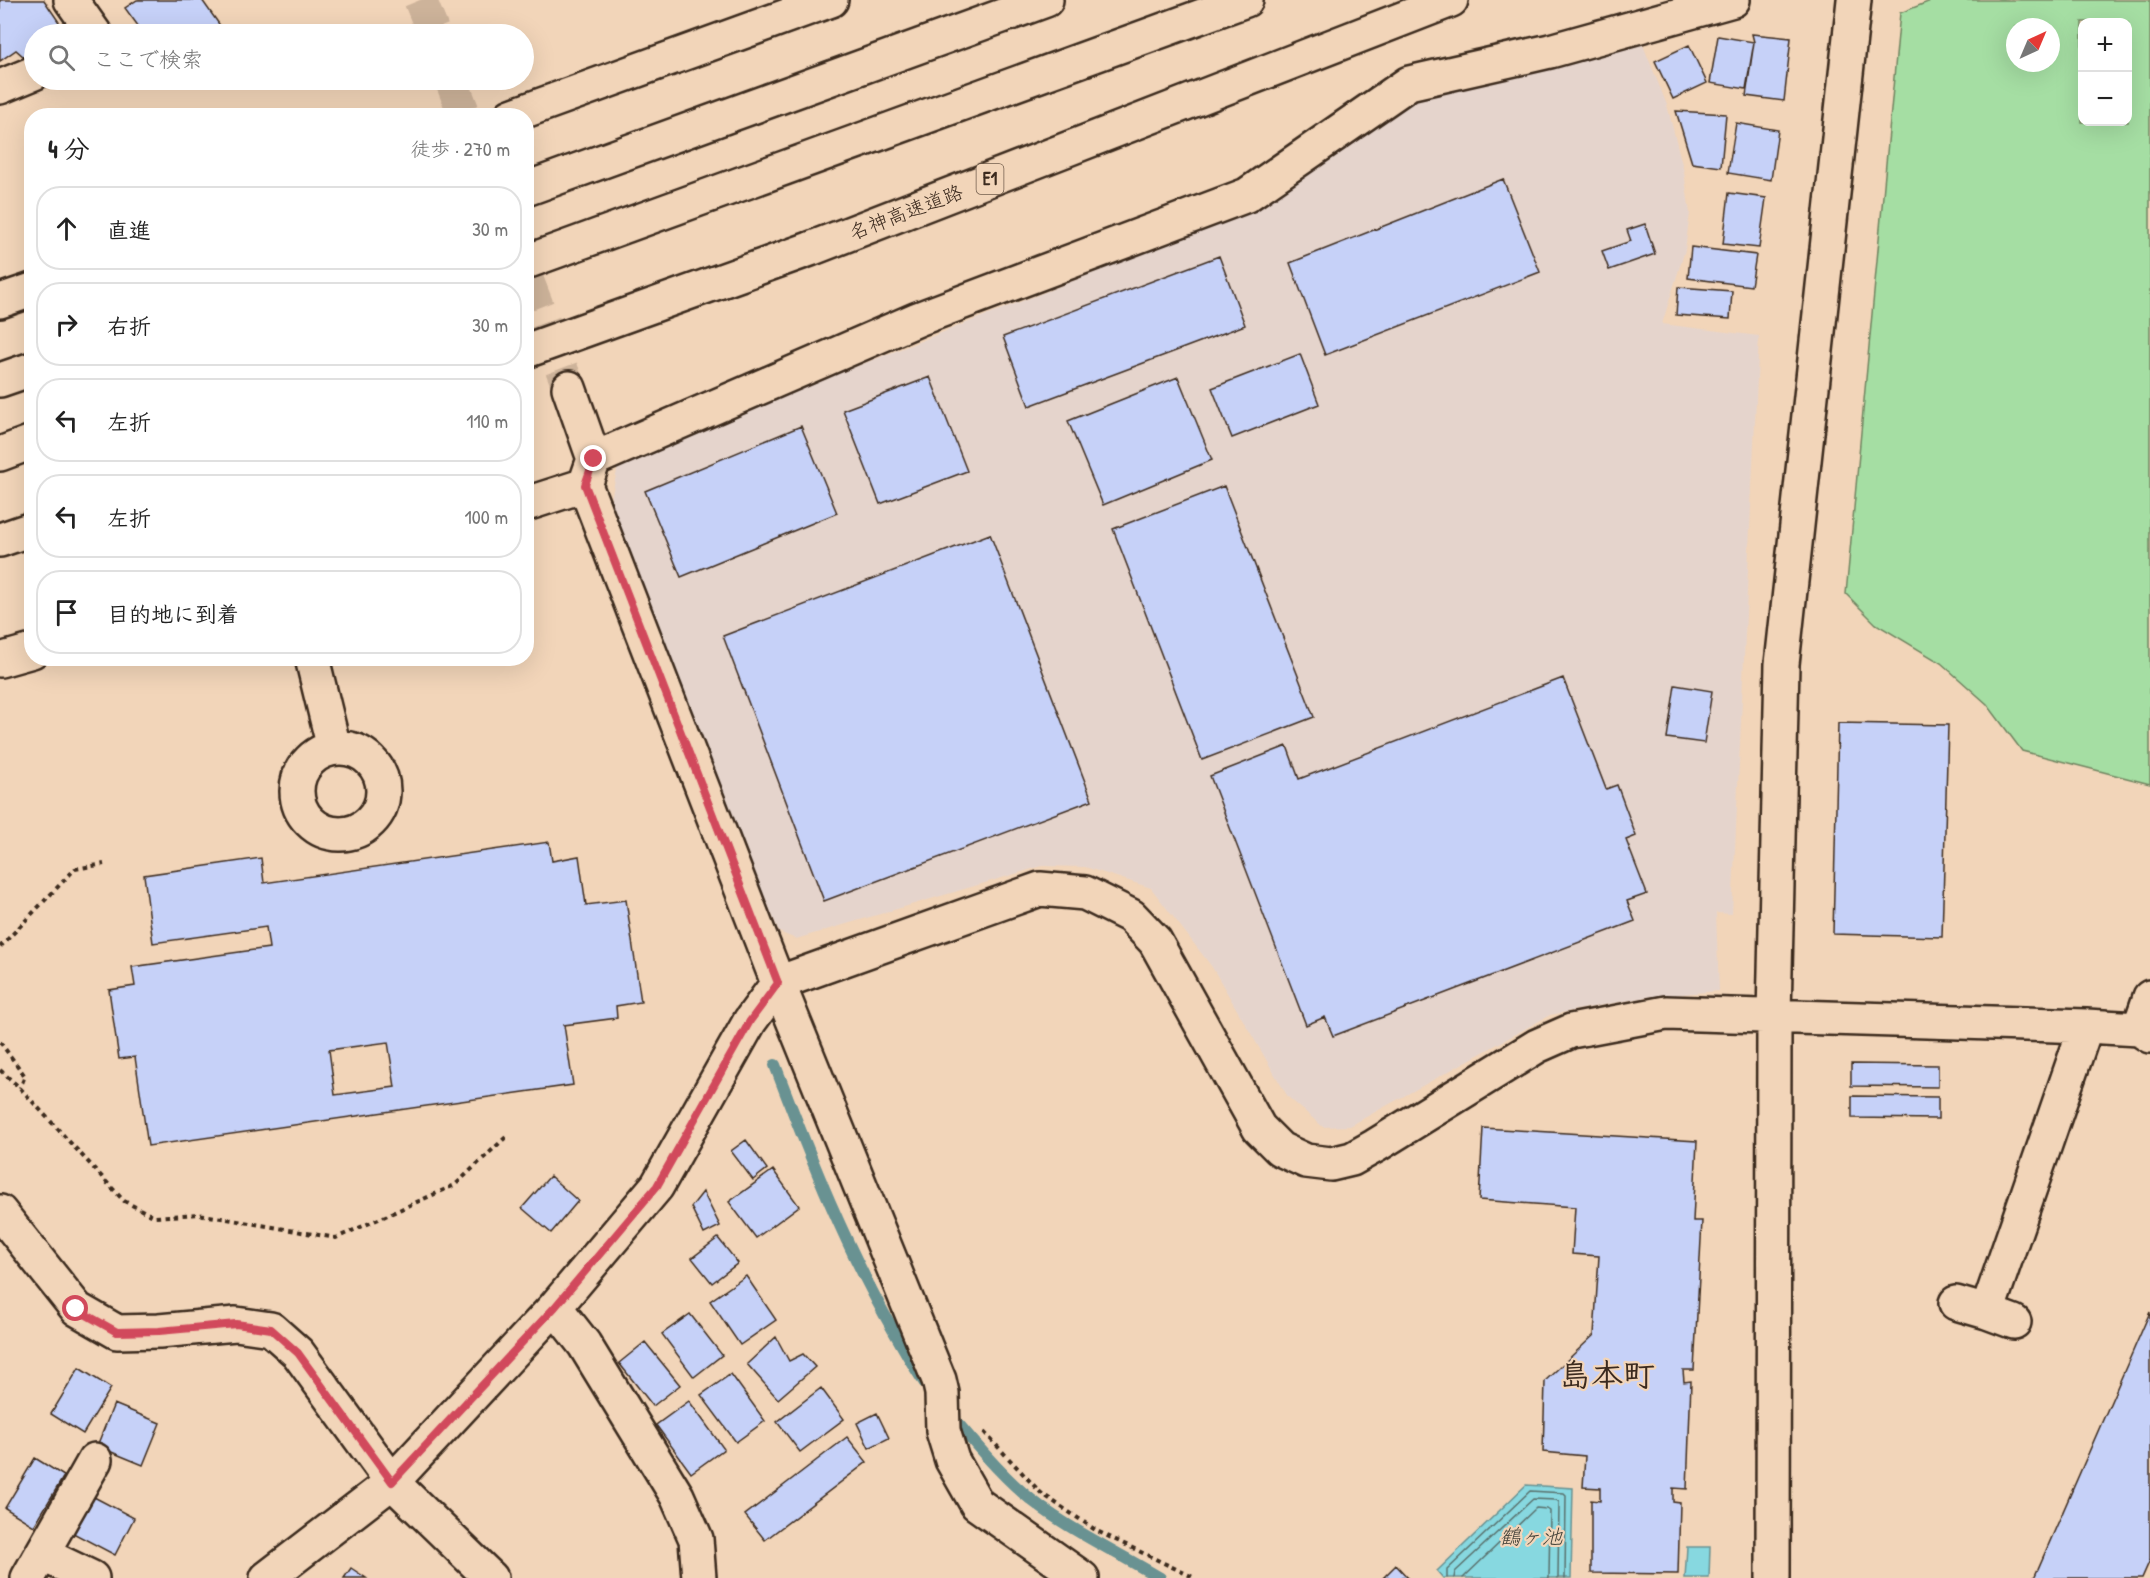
<!DOCTYPE html>
<html lang="ja">
<meta charset="utf-8">
<style>
body{margin:0;font-family:"Patrick Hand","Klee One",sans-serif;background:#f2f2f2;color:#222}
.controls{position:absolute;right:18px;top:18px;display:grid;overflow:hidden;border-radius:12px;box-shadow:0 6px 24px #0002}
.controls button{width:54px;height:54px;display:grid;place-items:center;padding:0;border:0;border-bottom:2px solid #e0e0e0;background:#fff;color:#222;font:30px sans-serif}
.compass{position:absolute;left:2006px;top:18px;width:54px;height:54px;border-radius:50%;background:#fff;box-shadow:0 6px 24px #0002;rotate:44deg}
.stop{position:absolute;width:18px;height:18px;margin:-14px;border:4px solid #d1495b;border-radius:50%;background:#fff}
.stop.end{background:#d1495b;border-color:#fff;box-shadow:0 2px 6px #0008}
.list{margin:0;padding:0;list-style:none}
h2{display:flex;justify-content:space-between;align-items:center;height:78px;margin:0;padding:0 24px;font-size:26px}
h2 small{font-size:20px;font-weight:400;color:#767676}
.list li{display:grid;grid-template-columns:39px 1fr auto;gap:18px;align-items:center;box-sizing:border-box;height:84px;margin:0 12px 12px;padding:0 12px;border:2px solid #e0e0e0;border-radius:24px}
.list b{display:block;font-size:22px;white-space:nowrap}
.list em{font-size:20px;font-style:normal;color:#767676}
.icon{flex:none;width:33px;height:33px;fill:none;stroke:currentColor;stroke-width:2;stroke-linecap:round;stroke-linejoin:round}
.map{position:relative;flex:none;width:2150px;height:1578px;overflow:hidden}
.search{position:absolute;background:#fff;box-shadow:0 6px 24px #0002;left:24px;top:24px;width:510px;height:66px;display:flex;align-items:center;gap:15px;box-sizing:border-box;padding:0 21px;border-radius:33px;color:#767676;font-size:22px}
.panel{position:absolute;background:#fff;box-shadow:0 6px 24px #0002;left:24px;top:108px;width:510px;height:558px;border-radius:24px}
.map>svg:first-child{display:block}
.built{fill:#e5d4cc}
.green{fill:#a5dea3;stroke:#708460;stroke-width:1.5;fill-rule:evenodd}
.water{fill:#87d8e0;stroke:#699292;stroke-width:1.5}
.lines{fill:none;stroke-linecap:round;stroke-linejoin:round}
.shore{stroke:#59706c;stroke-width:1.5}
.stream{stroke:#699292;stroke-width:12}
.building{fill:#c6d1f8;stroke:#3b2a1e;stroke-width:1.5;fill-rule:evenodd}
.minor-tunnel{stroke:#cdb39a;stroke-width:33;stroke-dasharray:33 16;stroke-linecap:butt}
.minor-casing{stroke:#3b2a1e;stroke-width:38}
.highway-casing{stroke:#3b2a1e;stroke-width:38}
.path{stroke:#3b2a1e;stroke-width:4;stroke-dasharray:4.5 4.5;stroke-linecap:butt}
.minor{stroke:#f2d5b9;stroke-width:33}
.highway{stroke:#f2d5b9;stroke-width:33}
.route{stroke:#d1495b;stroke-width:8}
.labels{text-anchor:middle;stroke-width:4.5;stroke-linejoin:round;paint-order:stroke}
.shield{fill:#f2d5b9;stroke:#725d4c;stroke-width:1.5}
.shield-label{font-size:18px;font-weight:bold;fill:#3b2a1e}
.street-label{font-size:20px;fill:#3b2a1e;stroke:#f2d5b9}
.water-label{font-size:21px;font-style:italic;fill:#46443b;stroke:#f2d5b9}
.town-label{font-size:32px;font-weight:bold;fill:#3b2a1e;stroke:#f2d5b9}
</style>
<div class="map">
<svg width="2150" height="1578" viewBox="0 0 2150 1578">
<rect width="100%" height="100%" fill="#f2d5b9"/>
<filter id="ink" filterUnits="userSpaceOnUse"><feTurbulence type="fractalNoise" baseFrequency=".0167" numOctaves="2"/><feDisplacementMap in="SourceGraphic" scale="12" xChannelSelector="R" yChannelSelector="G"/><feConvolveMatrix kernelMatrix="1 2 1 2 8 2 1 2 1" color-interpolation-filters="sRGB"/></filter>
<g filter="url(#ink)">
<!-- built -->
<path class="built" d="M1641,40L1667,105L1684,172L1690,213L1685,250L1662,324L1759,336L1732,914L1716,913L1719,991L1646,997L1550,1015L1350,1126L1323,1127L1288,1097L1212,967L1151,888L1085,867L1042,866L796,939L779,932L619,537L610,504L618,466L632,455L1250,211L1419,95Z"/>
<!-- green -->
<path class="green" d="M1933,0H2150V784L2022,751L1987,704L1941,663L1876,624L1846,594L1900,13ZM2082,22H2128V122H2082ZM2015,27H2051V63H2015Z"/>
<!-- water -->
<path class="water" d="M1526,1485L1573,1488L1571,1578H1443L1437,1571Z
M1687,1547H1710L1709,1578H1685Z"/>
<g class="lines">
<!-- shore -->
<path class="shore" d="M1447,1578V1570L1530,1491L1564,1493L1566,1495L1565,1578
M1454,1578L1455,1572L1533,1499L1556,1500L1559,1502L1558,1578
M1463,1578L1536,1508L1547,1509L1550,1511L1549,1578"/>
<!-- stream -->
<path class="stream" d="M775,1065C810,1157 846,1249 896,1335C906,1352 915,1370 927,1386
M949,1413C972,1440 995,1468 1022,1492C1062,1527 1114,1550 1160,1578"/>
</g>
<!-- building -->
<path class="building" d="M0,0H44L67,34H34V61L31,63L16,50L0,61Z
M137,0H202L226,34H144L125,8Z
M1752,34L1791,38L1784,101L1746,96L1754,42Z
M1718,36L1754,42L1746,89L1710,83Z
M1689,45L1707,83L1673,99L1655,61Z
M1676,111L1726,114L1721,167L1692,163Z
M1736,123L1778,130L1771,180L1728,173Z
M1503,179L1540,272L1325,355L1290,263Z
M1729,193L1766,198L1759,248L1723,244Z
M1645,224L1655,254L1609,270L1602,251L1631,241L1627,230Z
M1691,247L1756,255L1751,286L1688,278Z
M1219,256L1245,325L1029,406L1003,337Z
M1678,287L1732,291L1730,319L1676,315Z
M1300,354L1319,404L1232,438L1212,388Z
M930,377L967,471L880,504L843,410Z
M1178,377L1212,460L1103,505L1068,421Z
M801,426L837,513L681,577L645,491Z
M1224,486L1314,717L1202,760L1113,529Z
M990,534L1092,800L824,901L723,636Z
M1563,678L1606,789L1617,785L1636,836L1626,840L1647,894L1627,901L1635,921L1333,1036L1325,1017L1306,1025L1210,776L1287,746L1299,779Z
M1675,685L1712,691L1704,743L1667,738Z
M1838,723L1948,725L1942,937L1833,934Z
M549,842L552,861L579,856L586,905L626,900L641,1002L616,1006L617,1018L564,1025L573,1085L148,1146L135,1057L119,1059L109,990L135,986L132,967L269,948L266,927L153,943L144,875L261,858L264,883ZM388,1042L395,1087L335,1095L329,1050Z
M1851,1064L1938,1065V1087L1851,1086Z
M1852,1096L1938,1097V1119L1852,1118Z
M1483,1128L1697,1141L1693,1221H1702L1694,1370H1683L1684,1382L1691,1381L1687,1489L1673,1488V1502L1680,1503L1678,1574L1591,1573V1500L1600,1501V1488L1583,1487L1585,1456L1543,1452L1545,1381L1594,1335L1599,1256L1572,1254L1575,1207L1479,1200Z
M746,1140L767,1169L753,1180L731,1151Z
M773,1170L799,1206L756,1238L729,1202Z
M550,1176L578,1201L551,1233L522,1208Z
M703,1192L720,1226L704,1234L691,1207Z
M718,1238L738,1263L712,1283L692,1258Z
M746,1276L776,1320L740,1345L710,1301Z
M2150,1312V1560L2142,1578H2034Z
M690,1314L722,1355L694,1377L662,1334Z
M776,1337L789,1361L803,1354L815,1367L778,1399L747,1364Z
M645,1342L680,1385L653,1406L619,1363Z
M79,1368L111,1388L83,1434L51,1414Z
M731,1374L765,1421L736,1442L701,1395Z
M821,1388L844,1419L800,1452L777,1422Z
M689,1401L724,1449L691,1473L656,1425Z
M114,1404L160,1423L143,1465L97,1446Z
M877,1413L889,1438L869,1448L857,1423Z
M847,1437L867,1462L765,1540L745,1515Z
M35,1458L64,1476L34,1526L5,1508Z
M92,1496L134,1518L115,1555L73,1533Z
M1396,1565L1408,1578H1383Z
M351,1568L366,1578H344Z"/>
<g class="lines">
<!-- minor-tunnel -->
<path class="minor-tunnel" d="M420,0L434,34
M451,80L465,116
M526,277L569,388"/>
<!-- minor casing -->
<g class="minor-casing">
<path id="minor" d="M71,0L95,34
M0,87L34,73
M569,388L594,459L585,485L778,983L939,1380L942,1393L943,1431L952,1460L977,1504L1082,1578
M594,459L918,319L1247,195L1409,83L1550,51L1733,0
M526,504L585,485
M312,658L334,748
M0,660L32,651
M297 791a43 43 0 1 1 86 0a43 43 0 1 1-86 0Z
M2139,1029L2150,997
M0,1212L77,1309L117,1332L159,1331L236,1324L271,1329L298,1353L392,1482L491,1578
M1956,1303L1987,1312
M555,1307L584,1344L677,1496L696,1539L699,1578
M2014,1322L1987,1312L2086,1026
M42,1554L92,1578
M28,1578L95,1460
M267,1578L392,1482L555,1307L657,1186L750,1021L778,983L1040,889L1085,893L1131,916L1155,941L1259,1128L1280,1149L1306,1161L1331,1164L1352,1159L1375,1146L1537,1046L1571,1031L1666,1013L2086,1026L2139,1029L2150,1036
M1773,1578L1774,1015L1782,664L1854,0"/>
</g>
<!-- highway casing -->
<g class="highway-casing">
<path id="highway" d="M511,116L831,0
M526,189L1046,0
M526,262L1246,0
M0,301L32,290
M526,351L810,249L1451,0
M0,380L32,369
M0,454L32,442
M0,540L32,529"/>
</g>
<!-- path -->
<path class="path" d="M0,947L75,869L104,864
M0,1042L25,1076L20,1088
M0,1070L20,1088L124,1201L155,1217L198,1214L336,1238L455,1185L506,1137
M984,1432L1041,1493L1097,1531L1195,1578"/>
<!-- minor -->
<use href="#minor" class="minor"/>
<!-- highway -->
<use href="#highway" class="highway"/>
</g>
</g>
<g class="lines" filter="url(#ink)">
<!-- route -->
<path class="route" d="M76,1309L117,1332L159,1331L236,1324L271,1329L298,1353L392,1482L555,1307L657,1186L750,1021L778,983L585,485L594,459"/>
</g>
<g class="labels">
<!-- shield labels -->
<rect class="shield" x="976.5" y="164" width="27" height="30" rx="4.5"/>
<g class="shield-label">
<text x="990" y="185">E1</text>
</g>
<!-- street labels -->
<g class="street-label">
<text transform="translate(906 212) rotate(-21)" y="7">名神高速道路</text>
</g>
<!-- water labels -->
<g class="water-label">
<text x="1531" y="1544">鶴ヶ池</text>
</g>
<!-- town labels -->
<g class="town-label">
<text x="1607" y="1386">島本町</text>
</g>
</g>
</svg>
<div class="controls">
<button>+</button>
<button>−</button>
</div>
<svg class="compass" viewBox="-18 -18 36 36"><path d="M0-13l5 13h-10z" fill="#e53935"/><path d="M0 13l5-13h-10z" fill="#767676"/></svg>
<div class="stop" style="left:76px;top:1309px"></div>
<div class="stop end" style="left:594px;top:459px"></div>
<div class="search"><svg class="icon" aria-label="search" viewBox="0 0 24 24"><circle cx="10" cy="10" r="6"/><path d="M15 15l6 6"/></svg>ここで検索</div>
<section class="panel">
<h2>4 分<small>徒歩 · 270 m</small></h2>
<ul class="list">
<li><svg class="icon" aria-label="ahead" viewBox="0 0 24 24"><path d="M12 20V5M6 11l6-6 6 6"/></svg><div><b>直進</b></div><em>30 m</em></li>
<li><svg class="icon" aria-label="right" viewBox="0 0 24 24"><path d="M7 20v-9h11M14 6l5 5-5 5"/></svg><div><b>右折</b></div><em>30 m</em></li>
<li><svg class="icon" aria-label="left" viewBox="0 0 24 24"><path d="M17 20v-9H6M10 6l-5 5 5 5"/></svg><div><b>左折</b></div><em>110 m</em></li>
<li><svg class="icon" aria-label="left" viewBox="0 0 24 24"><path d="M17 20v-9H6M10 6l-5 5 5 5"/></svg><div><b>左折</b></div><em>100 m</em></li>
<li><svg class="icon" aria-label="arrive" viewBox="0 0 24 24"><path d="M6 21V4h12l-3 4 3 4H6"/></svg><div><b>目的地に到着</b></div></li>
</ul>
</section>
</div>
